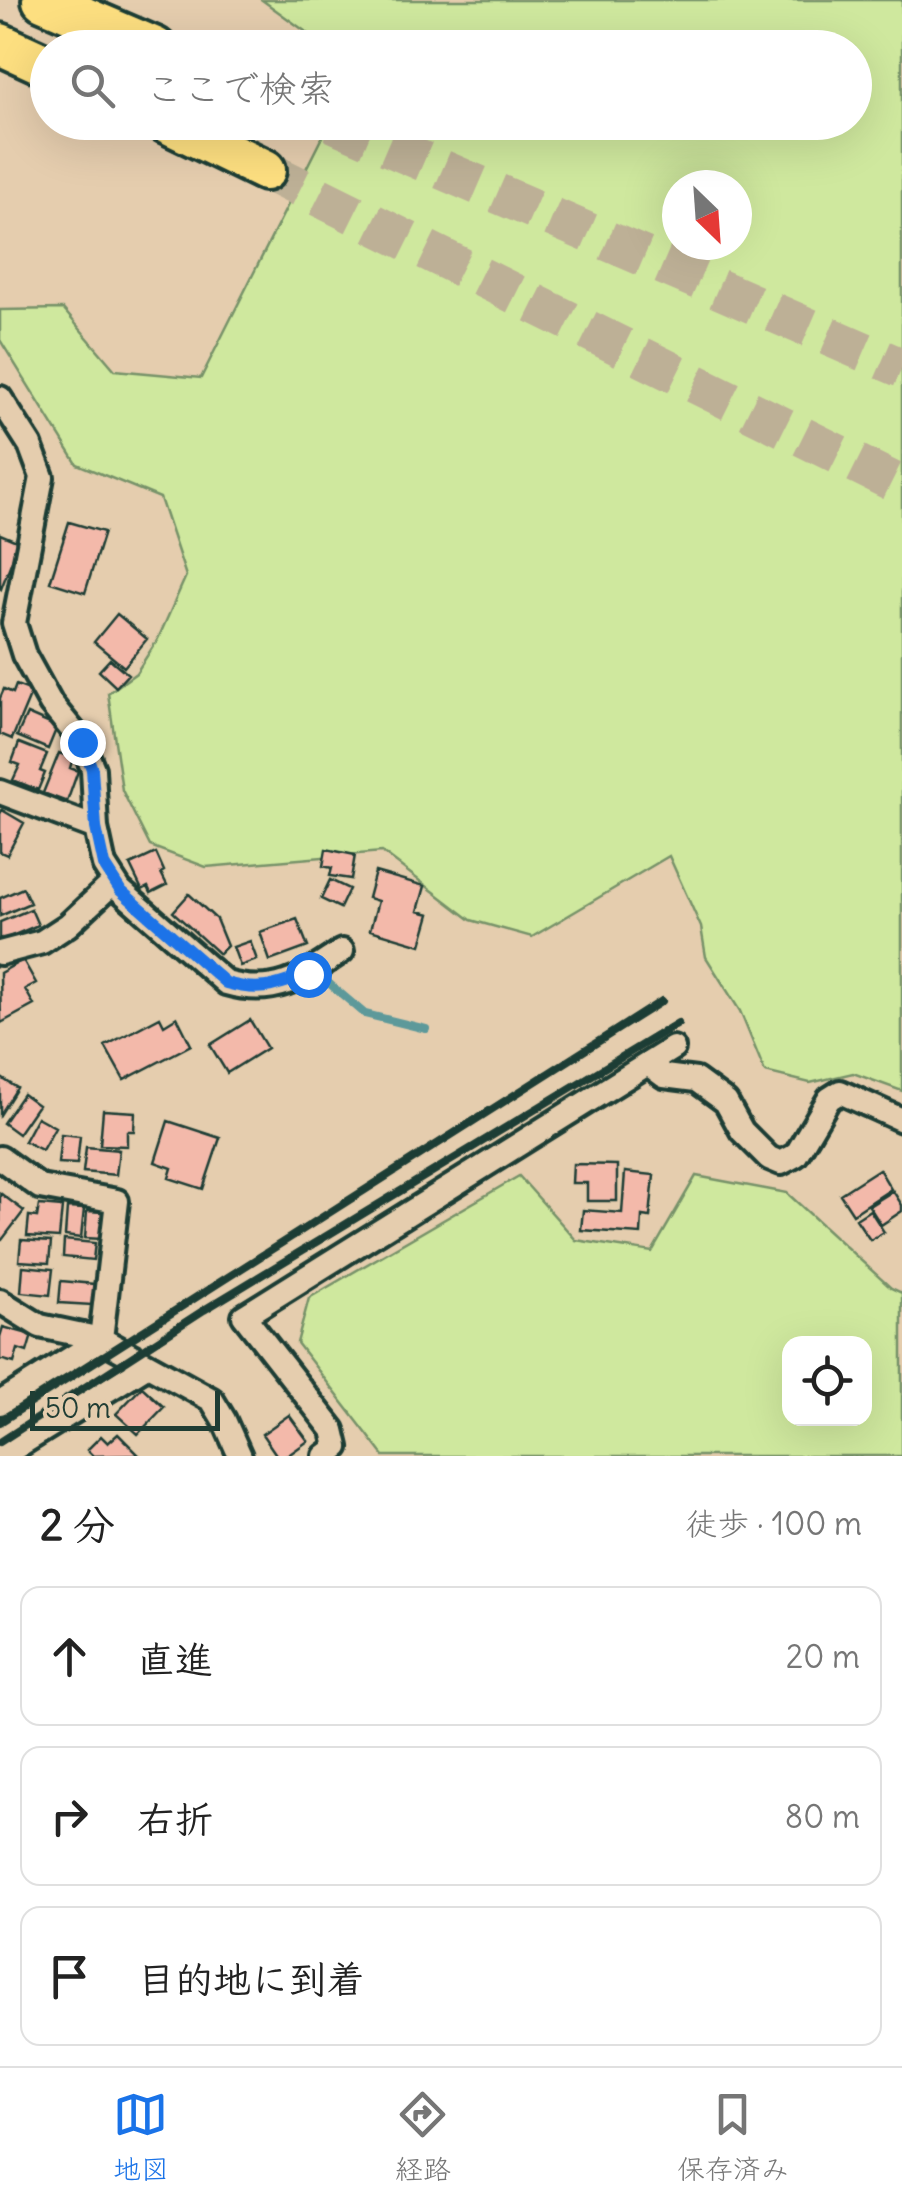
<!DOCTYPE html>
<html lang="ja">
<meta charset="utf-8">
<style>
body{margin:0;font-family:Delius,"Klee One",sans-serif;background:#f6f6f6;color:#222}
.controls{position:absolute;right:30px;bottom:30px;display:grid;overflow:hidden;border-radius:20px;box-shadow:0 10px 40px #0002}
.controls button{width:90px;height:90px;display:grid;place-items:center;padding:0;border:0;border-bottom:2px solid #e0e0e0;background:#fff;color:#222;font:50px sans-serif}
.compass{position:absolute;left:662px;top:170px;width:90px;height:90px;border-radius:50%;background:#fff;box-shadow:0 10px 40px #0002;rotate:155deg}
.scale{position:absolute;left:30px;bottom:25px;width:190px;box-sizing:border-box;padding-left:10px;border:5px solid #1f3d34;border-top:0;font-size:28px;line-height:35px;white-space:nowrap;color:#1f3d34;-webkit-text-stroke:8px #e5cdae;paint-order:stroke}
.stop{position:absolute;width:30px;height:30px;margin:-22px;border:8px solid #1a73e8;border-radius:50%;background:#fff}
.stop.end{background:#1a73e8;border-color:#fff;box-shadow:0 2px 10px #0008}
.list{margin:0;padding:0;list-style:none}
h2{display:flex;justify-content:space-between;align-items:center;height:130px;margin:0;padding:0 40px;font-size:42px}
h2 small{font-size:32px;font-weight:400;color:#767676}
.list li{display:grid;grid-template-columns:65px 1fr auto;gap:30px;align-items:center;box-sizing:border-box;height:140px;margin:0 20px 20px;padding:0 20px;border:2px solid #e0e0e0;border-radius:20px}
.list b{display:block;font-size:38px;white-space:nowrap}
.list em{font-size:32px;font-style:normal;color:#767676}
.icon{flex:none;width:55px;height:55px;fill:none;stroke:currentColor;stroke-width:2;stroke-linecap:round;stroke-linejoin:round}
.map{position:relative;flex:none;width:902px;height:1456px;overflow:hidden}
.search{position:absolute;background:#fff;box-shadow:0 10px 40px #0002;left:30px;right:30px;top:30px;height:110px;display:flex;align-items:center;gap:25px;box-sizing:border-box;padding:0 35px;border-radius:55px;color:#767676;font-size:38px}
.sheet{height:610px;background:#fff}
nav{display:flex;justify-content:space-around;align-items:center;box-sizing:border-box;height:140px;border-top:2px solid #e0e0e0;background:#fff;font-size:28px;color:#767676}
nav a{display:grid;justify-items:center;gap:5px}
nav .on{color:#1a73e8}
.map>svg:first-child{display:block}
.green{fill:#cfe89e;stroke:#779269;stroke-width:2.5;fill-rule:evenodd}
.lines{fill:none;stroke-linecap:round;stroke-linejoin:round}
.stream{stroke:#5d999a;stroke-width:8}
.building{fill:#f3b9aa;stroke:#1f3d34;stroke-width:2.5}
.motorway-tunnel{stroke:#bdb096;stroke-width:40;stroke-dasharray:40 20;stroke-linecap:butt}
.minor-casing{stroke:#1f3d34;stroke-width:30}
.motorway-casing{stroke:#1f3d34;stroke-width:48}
.minor{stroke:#e5cdae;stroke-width:22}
.motorway{stroke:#fddf80;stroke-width:40}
.rail{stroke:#1f3d34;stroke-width:8}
.route{stroke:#1a73e8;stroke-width:12}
</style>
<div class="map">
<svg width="902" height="1456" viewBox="0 0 902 1456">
<rect width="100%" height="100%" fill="#e5cdae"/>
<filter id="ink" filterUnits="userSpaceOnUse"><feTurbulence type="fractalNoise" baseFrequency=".01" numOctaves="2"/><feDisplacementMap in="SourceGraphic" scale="20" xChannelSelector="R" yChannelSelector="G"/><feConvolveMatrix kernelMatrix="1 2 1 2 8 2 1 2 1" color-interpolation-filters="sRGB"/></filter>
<g filter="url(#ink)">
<!-- green -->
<path class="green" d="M262,0H902V1091L853,1073L810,1083L765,1072L740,1011L706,957L701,927L669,856L532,937L471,920L382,852L206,867L150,846L122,790L108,693L136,673L158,639L186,576L160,498L77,464L0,340V310L63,309L115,370L201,378L329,123L854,122V48L327,47ZM677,185H737V245H677Z
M519,1176L576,1240L652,1252L696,1176L787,1193L891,1288L902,1293V1456H384L297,1343L309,1298ZM790,1344H864V1418H790Z"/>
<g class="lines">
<!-- stream -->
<path class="stream" d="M318,974L365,1014L426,1029"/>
</g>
<!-- building -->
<path class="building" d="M69,522L104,532L85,593L50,582Z
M0,534L19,542L1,589L0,588Z
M117,614L147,639L124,667L94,642Z
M110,659L128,674L116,687L99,671Z
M16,685L32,691L12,739L0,734V698L4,689L13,693Z
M27,714L57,727L48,749L17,736Z
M19,743L47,754L40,771L45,773L38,790L13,780L20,765L12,762Z
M59,753L73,758L70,768L78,771L67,802L43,793Z
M2,810L24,823L7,855L0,852V814Z
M326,849L355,855L351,879L330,876L332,868L323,866Z
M156,853L164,871L161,873L167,885L151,893L148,887L142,890L130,865Z
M375,872L425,886L418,911L430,914L421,945L370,930L378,901L368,898Z
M330,880L349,889L340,908L321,899Z
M23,888L30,903L0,916V898Z
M189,894L216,919L227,946L219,954L173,912Z
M31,909L38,925L0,941V922Z
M297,919L308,947L270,961L260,932Z
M250,941L257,960L240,966L233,947Z
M23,960L36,983L25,989L34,1005L1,1023L0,973Z
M160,1017L164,1025L177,1017L191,1045L124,1080L105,1046Z
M250,1020L267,1048L227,1073L210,1045Z
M0,1077L17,1088L0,1115Z
M23,1094L38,1105L18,1134L3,1123Z
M103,1110L135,1112L134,1131H127V1146L100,1145Z
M37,1117L55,1127L42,1150L24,1141Z
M168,1121L220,1138L203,1189L169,1178L172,1168L155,1162Z
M61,1134L80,1136L77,1164L58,1163Z
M86,1147L119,1150L116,1175L83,1172Z
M573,1164L617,1165V1201H587V1183H572Z
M879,1169L891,1189L853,1214L840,1194Z
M625,1172L654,1175L650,1217L642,1216L641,1234L581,1230L583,1210L622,1213Z
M893,1191L902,1205V1211L881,1225L869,1206Z
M0,1193L24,1211L2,1240L0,1239Z
M39,1205L62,1207L59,1238L27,1236L29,1216L37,1217Z
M67,1208L84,1209L81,1238L65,1236Z
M870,1210L884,1232L870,1240L856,1219Z
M87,1211L105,1212L102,1239L85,1238Z
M21,1240L51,1242L49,1263L19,1261Z
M64,1240L95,1243L93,1260L63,1257Z
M23,1266L53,1269L50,1295L21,1292Z
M61,1281L94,1284L92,1305L59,1303Z
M3,1327L32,1335L27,1352L18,1349L14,1363L0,1359V1337Z
M142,1387L164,1407L138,1434L116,1414Z
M289,1415L308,1441L287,1456H277L262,1434Z
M118,1434L139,1455L93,1456L87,1450L101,1436L108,1443Z"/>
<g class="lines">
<!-- motorway-tunnel -->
<path class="motorway-tunnel" d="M332,122L902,368
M265,170L902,486"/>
<!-- minor casing -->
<g class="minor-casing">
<path id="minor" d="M0,398L30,445L42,477L14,623L24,655L51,704L82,742L93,769L96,828L104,865L120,890L226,983C275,997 302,978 342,951
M0,792L96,828
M0,953L42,942L68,925L114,882
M648,1064L664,1076L696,1080L726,1102L742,1131L769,1158L781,1163L796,1155L829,1099L840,1092L902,1120
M0,1158L40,1187L117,1201L101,1339L0,1403
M0,1301L40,1326L101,1339L212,1400L224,1420L240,1456
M2,1456L148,1365
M325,1456L337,1447L333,1430L244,1316L673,1048"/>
</g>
<!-- motorway casing -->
<g class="motorway-casing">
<path id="motorway" d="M43,0L155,48
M0,44L48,66
M166,122L265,170"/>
</g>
<!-- minor -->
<use href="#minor" class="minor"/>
<!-- motorway -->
<use href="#motorway" class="motorway"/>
<!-- rail -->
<path class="rail" d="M0,1422L662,1001
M0,1442L204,1310L678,1023"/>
</g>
</g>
<g class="lines" filter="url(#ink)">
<!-- route -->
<path class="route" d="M82,742L92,769L96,828L104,865L120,890L226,983C262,993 274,986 308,974"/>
</g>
</svg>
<div class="controls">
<button><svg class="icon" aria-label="locate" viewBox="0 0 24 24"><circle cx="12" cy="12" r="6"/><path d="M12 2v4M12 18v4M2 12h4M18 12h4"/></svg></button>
</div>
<svg class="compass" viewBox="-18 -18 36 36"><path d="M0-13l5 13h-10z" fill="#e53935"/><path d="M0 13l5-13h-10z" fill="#767676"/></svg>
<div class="scale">50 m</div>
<div class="stop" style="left:308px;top:974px"></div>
<div class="stop end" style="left:82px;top:742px"></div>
<div class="search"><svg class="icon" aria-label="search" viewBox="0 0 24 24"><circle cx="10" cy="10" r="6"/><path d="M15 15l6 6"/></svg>ここで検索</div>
</div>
<section class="sheet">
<h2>2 分<small>徒歩 · 100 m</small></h2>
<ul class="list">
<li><svg class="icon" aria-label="ahead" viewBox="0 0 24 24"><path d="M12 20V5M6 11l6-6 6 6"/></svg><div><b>直進</b></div><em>20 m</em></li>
<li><svg class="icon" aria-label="right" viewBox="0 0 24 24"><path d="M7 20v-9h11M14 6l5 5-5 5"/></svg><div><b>右折</b></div><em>80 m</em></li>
<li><svg class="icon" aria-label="arrive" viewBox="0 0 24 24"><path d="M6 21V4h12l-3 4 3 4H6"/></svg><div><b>目的地に到着</b></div></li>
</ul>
</section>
<nav>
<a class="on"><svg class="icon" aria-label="map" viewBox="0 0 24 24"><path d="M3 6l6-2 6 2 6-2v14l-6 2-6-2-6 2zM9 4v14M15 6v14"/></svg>地図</a>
<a><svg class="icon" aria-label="directions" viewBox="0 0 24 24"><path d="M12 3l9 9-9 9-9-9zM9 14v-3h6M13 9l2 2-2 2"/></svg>経路</a>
<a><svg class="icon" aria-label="saved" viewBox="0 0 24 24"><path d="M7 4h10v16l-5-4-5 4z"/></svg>保存済み</a>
</nav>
